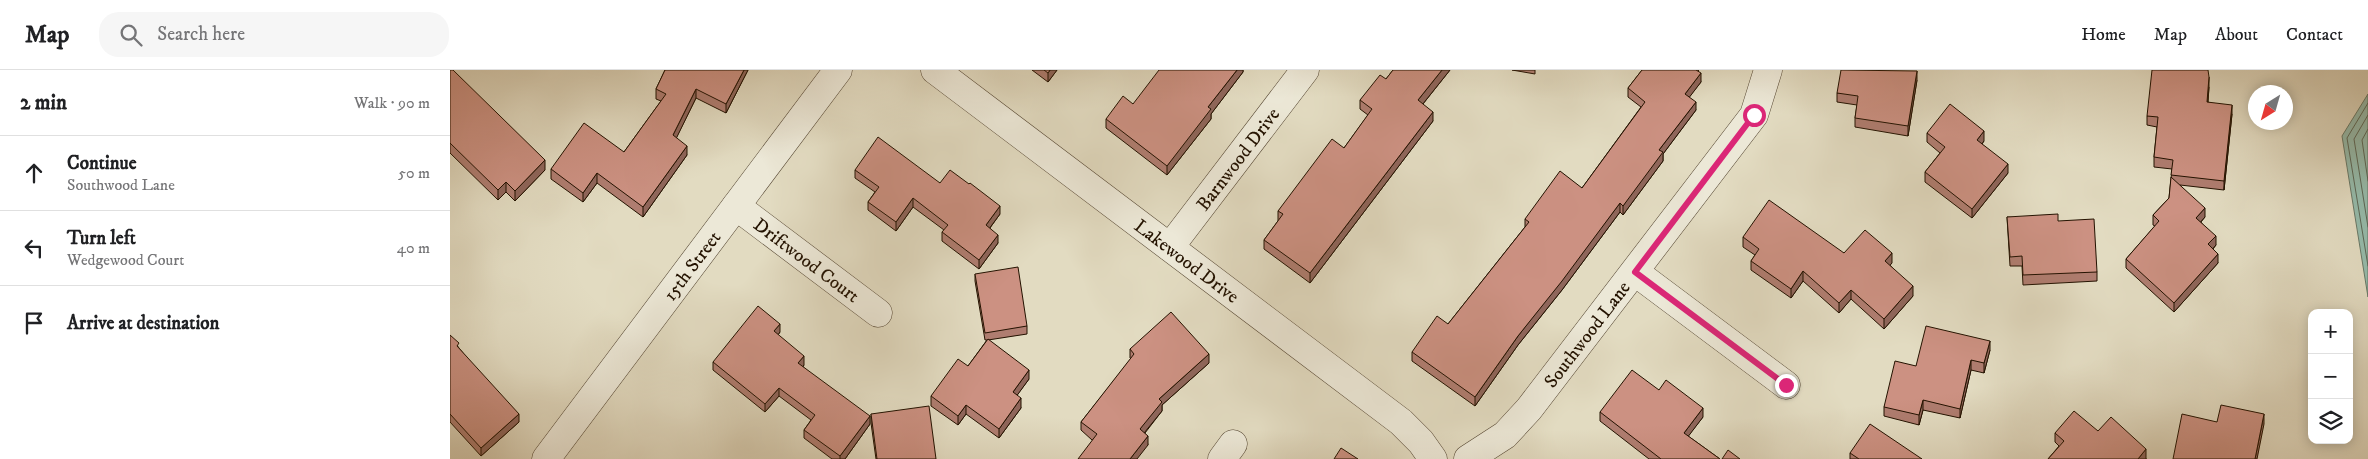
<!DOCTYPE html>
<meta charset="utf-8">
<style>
body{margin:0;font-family:"IM FELL DW Pica",serif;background:#f6f6f6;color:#202124}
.controls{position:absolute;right:15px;bottom:15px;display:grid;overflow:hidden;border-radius:10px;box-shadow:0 2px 12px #0003}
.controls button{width:45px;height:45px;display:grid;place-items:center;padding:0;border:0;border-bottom:1px solid #e0e0e0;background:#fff;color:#202124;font:25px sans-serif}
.compass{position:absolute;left:1798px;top:15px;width:45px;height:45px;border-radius:50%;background:#fff;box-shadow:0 2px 12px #0003;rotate:217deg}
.stop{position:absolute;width:15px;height:15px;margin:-11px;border:4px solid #db2777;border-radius:50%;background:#fff}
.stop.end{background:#db2777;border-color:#fff;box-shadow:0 1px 5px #0008}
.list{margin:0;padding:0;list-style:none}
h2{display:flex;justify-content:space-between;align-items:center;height:65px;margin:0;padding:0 20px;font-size:21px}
h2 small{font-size:16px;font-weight:400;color:#757577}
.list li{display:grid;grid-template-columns:32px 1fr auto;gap:15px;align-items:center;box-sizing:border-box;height:75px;padding:0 20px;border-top:1px solid #e0e0e0}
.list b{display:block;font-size:19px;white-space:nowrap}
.list p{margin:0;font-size:16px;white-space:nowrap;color:#757577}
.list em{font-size:16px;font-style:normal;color:#757577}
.icon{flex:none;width:28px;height:28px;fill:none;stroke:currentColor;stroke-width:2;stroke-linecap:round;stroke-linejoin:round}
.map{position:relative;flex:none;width:1918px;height:389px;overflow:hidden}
header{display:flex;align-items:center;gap:30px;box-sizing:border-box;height:70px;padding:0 25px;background:#fff;border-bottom:1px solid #e0e0e0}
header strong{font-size:24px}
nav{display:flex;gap:28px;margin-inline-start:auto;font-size:18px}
.search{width:350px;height:45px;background:#f6f6f6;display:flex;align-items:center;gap:12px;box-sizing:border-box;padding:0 18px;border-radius:20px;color:#757577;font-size:19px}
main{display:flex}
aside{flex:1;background:#fff}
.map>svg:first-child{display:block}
.water{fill:#96bcac;stroke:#687867}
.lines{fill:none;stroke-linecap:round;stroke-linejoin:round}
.shore{stroke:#5c6756;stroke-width:1}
.minor-casing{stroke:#534430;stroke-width:29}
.minor{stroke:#ece8d7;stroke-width:28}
.wall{fill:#af7d70;stroke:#231200}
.shaded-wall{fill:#8f665b;stroke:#231200}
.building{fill:#cc9182;stroke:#231200}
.route{stroke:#db2777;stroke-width:6}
.labels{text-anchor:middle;stroke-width:4;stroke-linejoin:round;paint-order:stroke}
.street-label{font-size:19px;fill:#231200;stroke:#ece8d7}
</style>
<header>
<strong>Map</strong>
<div class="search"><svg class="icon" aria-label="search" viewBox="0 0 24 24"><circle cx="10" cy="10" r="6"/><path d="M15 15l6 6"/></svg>Search here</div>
<nav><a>Home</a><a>Map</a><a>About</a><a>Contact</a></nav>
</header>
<main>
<aside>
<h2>2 min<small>Walk · 90 m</small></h2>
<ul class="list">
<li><svg class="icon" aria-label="ahead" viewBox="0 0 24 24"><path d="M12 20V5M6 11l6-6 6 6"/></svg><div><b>Continue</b><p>Southwood Lane</p></div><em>50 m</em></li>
<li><svg class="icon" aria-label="left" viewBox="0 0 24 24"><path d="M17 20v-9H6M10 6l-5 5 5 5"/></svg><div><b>Turn left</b><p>Wedgewood Court</p></div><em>40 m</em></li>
<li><svg class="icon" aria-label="arrive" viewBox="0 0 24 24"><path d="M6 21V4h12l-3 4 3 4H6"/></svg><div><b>Arrive at destination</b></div></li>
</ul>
</aside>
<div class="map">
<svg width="1918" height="389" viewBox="0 0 1918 389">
<rect width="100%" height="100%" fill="#e2dbc1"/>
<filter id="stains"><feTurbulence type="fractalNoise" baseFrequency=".004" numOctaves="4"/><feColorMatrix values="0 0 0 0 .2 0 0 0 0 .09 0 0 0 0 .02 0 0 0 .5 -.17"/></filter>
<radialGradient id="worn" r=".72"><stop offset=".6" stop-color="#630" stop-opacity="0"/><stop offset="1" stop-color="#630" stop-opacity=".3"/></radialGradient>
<!-- water -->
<path class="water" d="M1918,24V227L1892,66Z"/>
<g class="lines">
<!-- shore -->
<path class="shore" d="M1918,33L1897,68L1918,196
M1918,45L1904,69L1918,157
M1918,59L1912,70L1918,111"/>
<!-- minor casing -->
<g class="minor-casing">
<g id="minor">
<path id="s1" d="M485,0L951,352L971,372L983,389"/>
<path id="s2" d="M286,136L428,243"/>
<path id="s3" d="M720,177L855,0"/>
<path d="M1185,202L1336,315"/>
<path id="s4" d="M96,389L388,0"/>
<path d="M772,389L783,374"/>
<path id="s5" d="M1018,389L1055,365L1079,339L1304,45L1318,0"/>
</g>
</g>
<!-- minor -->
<use href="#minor" class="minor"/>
</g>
<!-- wall -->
<path class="wall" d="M0,0L6,3L95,100L65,131L56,122L48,130L0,83Z
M215,0H298L276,43L246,28L226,68L237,85L193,147L147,113L133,132L101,109V99L174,82L211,31L206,29V19Z
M582,0H607L598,12Z
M793,0V2L761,44V49L717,105L656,58V49L683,34Z
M943,0H1000L973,34L983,51L860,213L814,179V170L828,151V141L894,78L918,45L910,39V30L936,9Z
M1062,0H1085V4Z
M1192,0H1249L1248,1L1251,12L1239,27L1246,40L1213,84V91L1173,145L1170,142L1112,220L1068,275L1025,336L962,291V282L998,254L1075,157V149L1132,118L1191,37L1178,27V18Z
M1467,10L1458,66L1405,57V48L1407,35L1387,32V23Z
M1759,17L1758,32L1782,44L1774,120L1730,115L1755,147L1751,152L1766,175L1763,179L1768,193L1724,242L1676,198V189L1705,156L1703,155V145L1719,128L1722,99L1704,97V87L1707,57L1697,55V46Z
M1477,63L1534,71L1532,74L1558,103L1522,148L1475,112V102L1490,83L1477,72Z
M405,100L490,113L550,144L540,158L548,173L529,199L492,171V162L494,160L463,137L446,161L418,140V132L425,122L405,108Z
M1557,147L1608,151L1647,202V211L1573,215L1572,196H1560Z
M1293,167L1394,183L1442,193L1440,195L1463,226L1434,259L1401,229L1389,243L1353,211L1341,228L1301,200V191L1305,185L1293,177Z
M525,204L577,256V264L538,270L579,309L567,325L571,338L549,368L516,344L508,355L481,336V326L518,296L537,270H535L525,211Z
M330,262L328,265L354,295L353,297L420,354L395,389H382L354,368V360L361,350L329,326L315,342L263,300V292Z
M0,265L9,278L69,352L31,386L0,352Z
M680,279L759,293L712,335V341L695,363L698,375L642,370L631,360V352L681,289L680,288Z
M1540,280L1534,303L1521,300L1510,348L1473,340L1469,355L1434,346V337L1466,296Z
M1209,320L1253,347L1238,366L1270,389H1199L1150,351V342Z
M421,344L486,389H426L421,353Z
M1648,361L1696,388V389H1598L1609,376L1605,372V363Z
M1400,383L1472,389H1400Z"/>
<!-- shaded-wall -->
<path class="shaded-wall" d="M294,0H298L276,43V34Z
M600,0H607L598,12V3Z
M787,0H793V2L761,44V49L717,105V96L758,37Z
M992,0H1000L968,40V30Z
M1467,1V10L1458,66V56Z
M1251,3V12L1235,33V24Z
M1759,7V17L1757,42V32Z
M246,19V28L223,75V65Z
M1246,32V40L1213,84V91L1173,145V136L1209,80Z
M1782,35V44L1774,120V111Z
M983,42V51L860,213V203Z
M1534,61V71L1527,80V70Z
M237,76V85L193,147V137Z
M95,90V100L65,131V121Z
M1558,94V103L1522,148V139Z
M147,103V113L133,132V123Z
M56,112V122L48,130V120Z
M463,128V137L446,161V152Z
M1170,133V142L1112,220L1068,275L1025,336V327L1068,266Z
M550,136V144L536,163V155Z
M1755,138V147L1746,157V148Z
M548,165V173L529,199V190Z
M1766,166V175L1758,184V174Z
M1442,183V193L1435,201V191Z
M1768,184V193L1724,242V233Z
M1353,201V211L1341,228V219Z
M1463,216V226L1434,259V249Z
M1401,220V229L1389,243V233Z
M330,254V262L324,270V261Z
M1540,271V280L1534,303V293Z
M759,284V293L712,335V341L690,368V359L709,329Z
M354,286V295L348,302V293Z
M1521,290V300L1510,348V339Z
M579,300V309L563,331V322Z
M329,318V326L315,342V334Z
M571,328V338L549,368V359Z
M1473,330V340L1469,355V345Z
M516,335V344L508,355V346Z
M1253,338V347L1234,372V363Z
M69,344V352L31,386V378Z
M1814,344V354L1807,389H1805Z
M420,346V354L395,389H390V386Z
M698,366V375L687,389H680Z
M1696,379V389H1688Z"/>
<!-- building -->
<path class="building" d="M0,0H3L95,90L65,121L56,112L48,120L0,73Z
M215,0H294L276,34L246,19L223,65L237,76L193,137L147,103L133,123L101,99L134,53L174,82L216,24L206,19Z
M594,0H600L598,3Z
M709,0H787L758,37L761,39L717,96L656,49L673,26L683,34Z
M943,0H992L968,30L983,42L860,203L814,170L833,144L828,141L882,69L894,78L922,39L910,30L930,5L936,9Z
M1192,0H1246L1251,3L1235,24L1246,32L1209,80L1213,82L1173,136L1170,133L1112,211L1068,266L1025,327L962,282L987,246L998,254L1079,152L1075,149L1110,101L1132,118L1195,32L1178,18Z
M1391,0L1467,1L1458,56L1405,48L1408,26L1387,23Z
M1702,0H1758L1759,7L1757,32L1782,35L1774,111L1721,105L1723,90L1704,87L1708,47L1697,46Z
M1500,34L1534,61L1527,70L1558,94L1522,139L1475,102L1495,77L1477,63Z
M428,67L490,113L500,100L519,114L520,113L550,136L536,155L548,165L529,190L492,162L498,155L463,128L446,152L418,132L429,117L405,100Z
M1721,107L1755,138L1746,148L1766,166L1758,174L1768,184L1724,233L1676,189L1709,151L1703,145L1719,128Z
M1319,130L1394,183L1415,160L1442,183L1435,191L1463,216L1434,249L1401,220L1389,233L1353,201L1341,219L1301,191L1309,179L1293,167Z
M1608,144V151L1644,149L1647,202L1573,205L1572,186L1560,187L1557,147Z
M568,197L577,256L535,263L525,204Z
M308,236L330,254L324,261L354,286L348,293L420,346L390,386L354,360L365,345L329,318L315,334L263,292Z
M721,242L759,284L709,329L712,332L690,359L698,366L680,389H628L647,364L631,352L684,284L680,279Z
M1476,256L1540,271L1534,293L1521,290L1510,339L1473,330L1469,345L1434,337L1445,291L1466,296Z
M0,265L9,273L7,276L69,344L31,378L0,344Z
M538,269L579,300L563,322L571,328L549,359L516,335L508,346L481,326L508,289L518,296Z
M1182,300L1209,320L1216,310L1253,338L1234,363L1270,389H1211L1150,342Z
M1771,335L1814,344L1805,389H1723L1732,344L1767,352Z
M479,336L486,389H427L421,344Z
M1624,341L1648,361L1661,347L1696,379L1688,389H1598L1614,371L1605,363Z
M1420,354L1472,389H1409L1400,383Z
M891,378L908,389H884Z
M1278,380L1290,389H1272Z"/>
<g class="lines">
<!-- route -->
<path class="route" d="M1304,45L1185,202L1336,315"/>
</g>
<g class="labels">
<!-- street labels -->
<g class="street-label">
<text dy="7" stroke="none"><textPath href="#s3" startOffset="111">Barnwood Drive</textPath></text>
<text dy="7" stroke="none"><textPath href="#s2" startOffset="89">Driftwood Court</textPath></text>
<text dy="7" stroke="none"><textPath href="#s1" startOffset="316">Lakewood Drive</textPath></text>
<text dy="7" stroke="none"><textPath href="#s4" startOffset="242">15th Street</textPath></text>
<text dy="7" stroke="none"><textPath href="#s5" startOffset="174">Southwood Lane</textPath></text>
</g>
</g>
<rect width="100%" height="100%" filter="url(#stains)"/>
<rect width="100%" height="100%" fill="url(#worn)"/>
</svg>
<div class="controls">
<button>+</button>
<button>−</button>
<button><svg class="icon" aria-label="layers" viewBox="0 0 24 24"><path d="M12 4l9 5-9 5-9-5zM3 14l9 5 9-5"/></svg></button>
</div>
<svg class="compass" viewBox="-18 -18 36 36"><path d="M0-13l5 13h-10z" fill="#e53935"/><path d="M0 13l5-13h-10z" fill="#757577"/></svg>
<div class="stop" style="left:1304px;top:45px"></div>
<div class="stop end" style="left:1336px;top:315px"></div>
</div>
</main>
